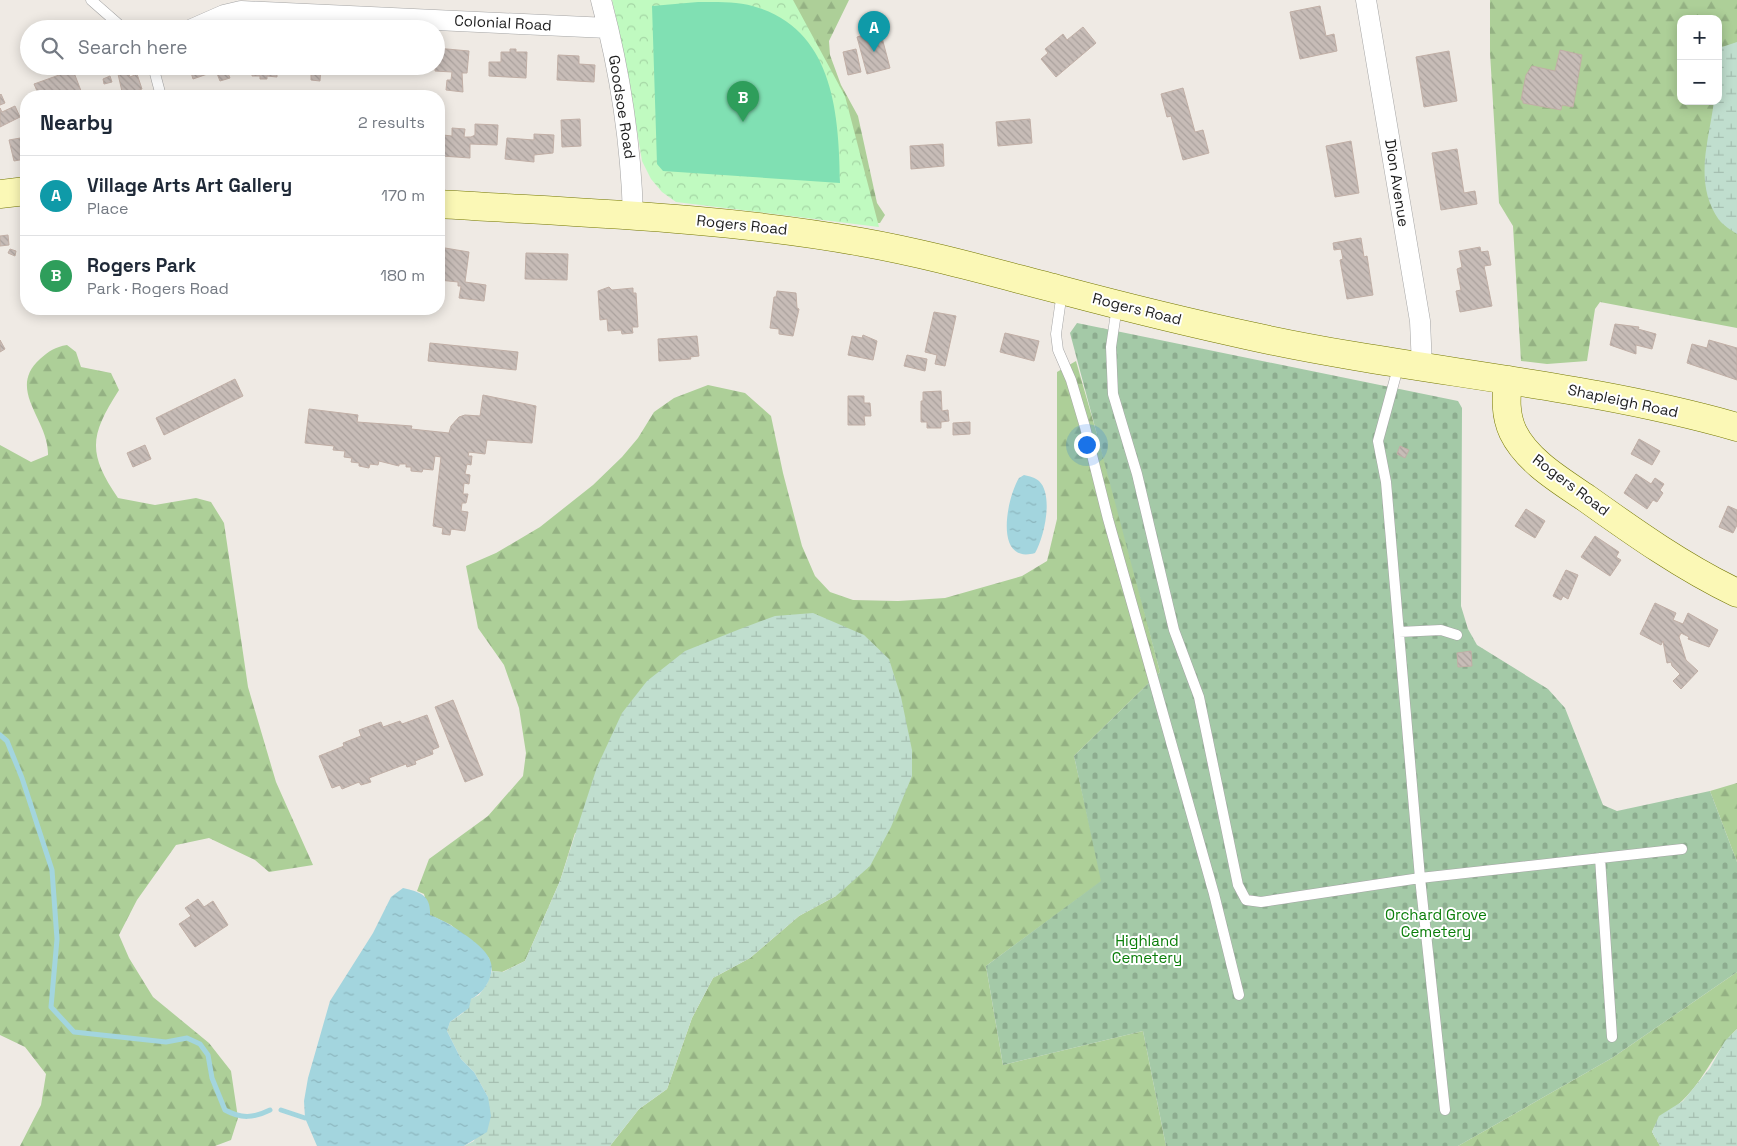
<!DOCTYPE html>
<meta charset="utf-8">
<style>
body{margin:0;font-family:"Space Grotesk",sans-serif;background:#f2f2f3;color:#1f2937}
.controls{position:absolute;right:15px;top:15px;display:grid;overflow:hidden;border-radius:10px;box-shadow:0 2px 12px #0003}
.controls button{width:45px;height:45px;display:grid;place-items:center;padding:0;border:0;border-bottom:1px solid #e0e1e3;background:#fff;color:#1f2937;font:25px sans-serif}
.you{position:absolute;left:1086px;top:444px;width:18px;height:18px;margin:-12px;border:4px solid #fff;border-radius:50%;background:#1a73e8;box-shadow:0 0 0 8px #1a73e833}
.badge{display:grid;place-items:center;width:32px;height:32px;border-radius:50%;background:#c01;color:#fff;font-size:16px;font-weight:700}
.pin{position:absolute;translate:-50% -41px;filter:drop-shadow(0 1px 2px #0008)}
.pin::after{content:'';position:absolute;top:26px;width:18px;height:15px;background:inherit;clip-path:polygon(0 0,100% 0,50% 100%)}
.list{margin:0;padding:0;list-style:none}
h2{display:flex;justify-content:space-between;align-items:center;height:65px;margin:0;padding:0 20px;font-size:21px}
h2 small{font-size:16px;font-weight:400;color:#747a83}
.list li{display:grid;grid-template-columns:32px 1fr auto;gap:15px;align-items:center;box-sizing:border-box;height:80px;padding:0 20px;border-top:1px solid #e0e1e3}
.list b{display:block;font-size:19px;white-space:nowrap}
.list p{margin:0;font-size:16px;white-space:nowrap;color:#747a83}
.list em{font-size:16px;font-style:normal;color:#747a83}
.icon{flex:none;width:28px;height:28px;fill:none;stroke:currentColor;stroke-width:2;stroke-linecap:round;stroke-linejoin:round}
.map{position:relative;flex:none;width:1737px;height:1146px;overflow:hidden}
.search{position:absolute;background:#fff;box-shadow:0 2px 12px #0003;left:20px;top:20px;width:425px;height:55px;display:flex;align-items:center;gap:12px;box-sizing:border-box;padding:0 18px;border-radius:28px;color:#747a83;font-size:19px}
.panel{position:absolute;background:#fff;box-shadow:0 2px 12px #0003;left:20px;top:90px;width:425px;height:225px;border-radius:20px}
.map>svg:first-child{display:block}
.forest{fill:url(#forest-firs);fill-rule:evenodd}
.wetland{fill:url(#wetland-marsh)}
.cemetery{fill:url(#cemetery-stones)}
.park{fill:url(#park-crowns)}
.pitch{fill:#80e0b3}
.water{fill:url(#water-ripples)}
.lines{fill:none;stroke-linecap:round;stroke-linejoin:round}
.stream{stroke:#a3d5de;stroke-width:5}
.building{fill:url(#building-back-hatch);stroke:#c1afa6}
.lane-casing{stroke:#a5a5a5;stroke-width:11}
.street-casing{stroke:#a5a5a5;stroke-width:21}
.secondary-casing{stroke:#747703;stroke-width:29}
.lane{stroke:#fff;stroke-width:10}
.street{stroke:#fff;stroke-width:20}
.secondary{stroke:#fbf8b6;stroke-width:28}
.labels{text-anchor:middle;stroke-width:4;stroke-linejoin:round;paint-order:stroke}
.street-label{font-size:15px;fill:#1e1e1e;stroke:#fff}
.park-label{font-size:15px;fill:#0a7e09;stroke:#fff}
</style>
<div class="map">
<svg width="1737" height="1146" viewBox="0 0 1737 1146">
<defs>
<pattern id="forest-firs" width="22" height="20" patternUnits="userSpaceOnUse" patternTransform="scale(1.25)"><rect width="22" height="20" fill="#adcf98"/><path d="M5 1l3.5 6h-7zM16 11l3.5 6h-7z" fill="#94b183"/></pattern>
<pattern id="wetland-marsh" width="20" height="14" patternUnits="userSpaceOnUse" patternTransform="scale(1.25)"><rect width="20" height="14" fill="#c0dece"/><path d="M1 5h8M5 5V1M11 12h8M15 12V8" fill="none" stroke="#a5beb0"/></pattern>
<pattern id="cemetery-stones" width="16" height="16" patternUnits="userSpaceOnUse" patternTransform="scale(1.25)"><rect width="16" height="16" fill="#a4c9a7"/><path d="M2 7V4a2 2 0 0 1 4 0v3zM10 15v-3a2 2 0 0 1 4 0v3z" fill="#8dac8f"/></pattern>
<pattern id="park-crowns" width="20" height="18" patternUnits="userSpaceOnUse" patternTransform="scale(1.25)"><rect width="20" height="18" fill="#c0fac0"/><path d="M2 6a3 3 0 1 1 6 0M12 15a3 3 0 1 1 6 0" fill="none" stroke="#a5d6a5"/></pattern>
<pattern id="water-ripples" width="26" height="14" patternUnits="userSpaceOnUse" patternTransform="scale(1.25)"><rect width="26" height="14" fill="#a3d5de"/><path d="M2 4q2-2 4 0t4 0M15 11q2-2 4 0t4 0" fill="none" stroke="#8cb6be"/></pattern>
<pattern id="building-back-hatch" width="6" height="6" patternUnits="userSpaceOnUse" patternTransform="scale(1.25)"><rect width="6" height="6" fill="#c7bcb7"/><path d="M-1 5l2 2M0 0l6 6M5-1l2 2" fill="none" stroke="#aaa19d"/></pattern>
</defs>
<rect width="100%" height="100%" fill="#efeae4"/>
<!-- forest -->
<path class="forest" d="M785,0H849L829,41L830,55L841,85L858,116L877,203L885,215L880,223H875Z
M1490,0H1737V328L1600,302L1595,309L1587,361L1547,364L1521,361L1513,226L1499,203L1490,53ZM1681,19H1718V101H1681Z
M67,345L76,352L81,367L111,373L119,390C90,435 87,453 118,498L155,505L196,498L211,502L224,523L248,687L276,782L313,865L269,872L255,860L209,838L176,845L137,900L119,935L129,958L153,997L209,1043L231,1071L238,1118L231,1140L215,1146H20L41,1105L46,1074L25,1047L0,1035V445L31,462L48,455C49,419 6,390 40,359C49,351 55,347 67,345Z
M1076,361L1116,501L1160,672L1074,756L1102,881L986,966L1003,1065L1143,1031L1166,1146H610L639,1109L667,1089L692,1018L713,978L750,958L799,916L836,896L575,833L560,881L525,961L502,972L492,971L489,958L451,925L430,915L424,894L417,891L429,859L488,816L523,776L526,753L519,708L504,665L478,628L466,566L496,553L540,527L593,485L622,457L638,438L654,412L674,398L708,385L745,393L771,416L783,473L802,546L815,576L830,592L853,600L898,601L945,598L1022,576L1047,561L1057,519V372Z
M1737,783V862L1710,791Z
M1737,972V1029C1715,1050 1705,1079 1683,1100C1667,1116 1663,1108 1652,1132L1660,1146H1458L1612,1058Z"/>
<!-- wetland -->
<path class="wetland" d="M1737,42V234C1731,230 1723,225 1719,220C1693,183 1709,141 1714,101H1718V52L1719,48Z
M813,613L864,635L889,659L901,697L912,750V776L891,827L870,866L836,896L799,916L750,958L713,978L692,1018L667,1089L639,1109L610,1146H464L474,1141L488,1097L474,1072L461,1059L447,1031L450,1022L463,1013L471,999L479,995L487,984L492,971L503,972L525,961L560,881L597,767L622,713L647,681L685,651L740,629L775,616Z
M1737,1029V1146H1660L1652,1132L1659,1116L1683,1101L1710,1068L1725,1041Z"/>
<!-- cemetery -->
<path class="cemetery" d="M1077,323L1458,401L1462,408L1461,606L1468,629L1477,645L1548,689L1565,708L1603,805L1617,811L1710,791L1737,862V972L1612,1058L1458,1146H1166L1143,1031L1003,1065L986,966L1101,881L1074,756L1160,672L1070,333Z"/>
<!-- park -->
<path class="park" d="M612,0H793L845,96L879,227L676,202L662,192L651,179L642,161L628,74Z"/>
<!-- pitch -->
<path class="pitch" d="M698,2C719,2 740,1 759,8C834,33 839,115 840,183L663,171L657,164L652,6Z"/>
<!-- water -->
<path class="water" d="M1024,475C1029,476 1036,478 1039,481C1054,495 1044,538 1035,553C993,565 1007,497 1019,478Z
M403,888C421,892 431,896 430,915C445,920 483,944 489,958C493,966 492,972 489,980C485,989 479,995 471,999L469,1008L450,1022L447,1031L461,1059L474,1072L488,1097L491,1116L487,1132L464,1146H317L305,1118L304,1101L308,1078L330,1001L373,933L391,897Z"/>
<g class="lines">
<!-- stream -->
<path class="stream" d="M0,735L7,741L22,778L52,870L57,939L51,1007L74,1032L166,1042L187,1038L200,1044L208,1055L212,1078L225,1110C241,1119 254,1118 270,1110
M281,1110L305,1118"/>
</g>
<!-- building -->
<path class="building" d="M1320,6L1326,36L1334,34L1337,51L1300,59L1290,12Z
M1083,27L1096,43L1056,77L1041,59L1048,53L1045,49L1063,34L1067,40Z
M880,30L890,68L867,74L857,37Z
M436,48L469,51L467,73H462L463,92L446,90L447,80H451L452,72L435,71Z
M510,49H516V52H527L526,78L489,76V62H501V52H510Z
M856,49L861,72L848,75L843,52Z
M1560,50L1582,55L1573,107L1562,105L1561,110L1523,103V100H1521L1526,75L1532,66L1555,71Z
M1449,51L1457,101L1424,107L1416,57Z
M558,55L579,56V64L595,65L594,82L557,80Z
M189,66H237L238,69L228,73L230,78L220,81L216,71L193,79Z
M252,66H277V77L267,76V79H260V76H252Z
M311,66H321L320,81L311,80Z
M328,66H354V69Z
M377,66H420V72L377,71Z
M73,70L83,96H35L34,92L37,91L34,84Z
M128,71L130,77L137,74L142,89L123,96L118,74Z
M110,76L112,82L104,84L103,79Z
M1183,88L1195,132L1203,130L1209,153L1183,160L1171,116L1167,117L1161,94Z
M1,94L5,103L0,105V95Z
M15,106L20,117L0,127V108L2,112Z
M580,119L581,146L562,147L561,120Z
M1030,119L1032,143L998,146L996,122Z
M475,124L498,125L497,145L470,144V158L442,156L443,135L452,136V128L465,129L464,137H471L475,135Z
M534,134L554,135L553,153L534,155V162L505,159L507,138L534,140Z
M26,137V162L25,159L14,161L9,140Z
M1351,141L1359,193L1335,197L1326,146Z
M943,144L944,166L911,169L910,146Z
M1457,149L1464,193L1475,191L1477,204L1441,210L1432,153Z
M8,235L9,245L0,246V236Z
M1361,238L1364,257L1367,256L1373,295L1347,299L1340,260L1343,259L1341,249L1334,250L1333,243Z
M439,247L469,252L465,282L486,285L484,301L459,298L461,286H458V282L439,280Z
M1480,247L1481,252L1488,251L1491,265L1484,266L1492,306L1460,312L1456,291L1461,290L1457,269L1462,267L1459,251Z
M10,249L16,251L15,256L8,253Z
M526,253L568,254L567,280L525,279Z
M26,262V291L23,274Z
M609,287L612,290L633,288V293H636L638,327H632L633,333L622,334L621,330L608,331L607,319L600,320L598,291Z
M777,291L796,293L797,308L799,309L793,336L779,334V329L770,328L774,297H776Z
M934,312L956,316L945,366L935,364L937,355L925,352Z
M1615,324L1639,327L1638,329L1656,334L1652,349L1636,345V354L1610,345Z
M1005,333L1039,341L1034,361L1000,352Z
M863,335L877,341L873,360L848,355L852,336L862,338Z
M697,336L699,356L690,357L691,359L659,361L658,339Z
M0,340L5,349L0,352Z
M1709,340L1737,348V380L1687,363L1692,344L1707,348Z
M430,343L518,352L516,370L428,361Z
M907,355L927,359L925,371L904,366Z
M235,379L243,396L164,435L156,418Z
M941,391L942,411L948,410L949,421L941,422V428H927V422H921V401H923V392Z
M483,395L536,406L532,443L487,440L485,454L469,452L468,456H472L471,465L467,464L465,474L470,475L469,484L464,483L463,494H468L466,503H462L461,511L468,512L465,531L451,529L450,535L442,534L443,528L433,526L441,457L435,456L433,470L423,469L422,472L411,471V467H406V464H399V466L379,461L378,465L370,464L369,468L359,466V463L351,462L352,458L344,457L345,451L333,450L334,446L305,443L309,409L358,415L357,422L412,426L411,429L449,433L451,426L459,417L465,415L480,416Z
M848,396H864V403H870L871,416H864L865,425H848Z
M970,422V434L953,435V423Z
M1639,439L1660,451L1652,465L1631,454Z
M145,445L151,459L133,467L127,453Z
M1400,446L1409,450L1405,458L1397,454Z
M1636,474L1651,484L1655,478L1664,484L1660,490L1663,493L1657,502L1653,500L1647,509L1624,493Z
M1728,506L1737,510V525L1733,533L1719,527Z
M1526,509L1545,521L1535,538L1515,526Z
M1595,536L1619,552L1616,557L1621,560L1610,576L1581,557Z
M1566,570L1578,575L1568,599L1563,596L1561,600L1553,596Z
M1655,603L1676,613L1673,620L1683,624L1688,613L1718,630L1709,647L1688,639L1689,637L1681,633L1679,637L1686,660L1698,671L1681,689L1673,681L1680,674L1672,666L1671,662L1667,663L1663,641L1661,645L1640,634Z
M1471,651L1472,666L1458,667L1457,653Z
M453,700L483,775L465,782L435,707Z
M427,715L439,747L432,750L433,754L415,761L416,764L407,767L406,764L369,778L371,782L361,785L359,782L342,789L340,785L332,788L319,756L344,746L343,743L361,736L359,730L381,722L383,727L400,721L402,724Z
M198,899L204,907L213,901L228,925L195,947L179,924L191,916L185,908Z"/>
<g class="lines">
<!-- lane casing -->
<g class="lane-casing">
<path id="lane" d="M91,0L124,29
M153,66L161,96
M1062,292L1056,334L1058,350L1071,380L1085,427L1108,519L1214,894L1239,995
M1117,306L1111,347L1113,394L1137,474L1174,630L1199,697L1238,885L1246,900L1261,902L1420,878L1682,849
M1399,364L1378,441L1386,482L1420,878L1445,1110
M1399,632L1441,630L1457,635
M1600,858L1612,1037"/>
</g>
<!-- street casing -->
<g class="street-casing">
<path id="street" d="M601,0C620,71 631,143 633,216
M1366,0L1420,321L1422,366
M192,29L224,15L241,11L608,28"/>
</g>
<!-- secondary casing -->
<g class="secondary-casing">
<path id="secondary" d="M0,194L26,191
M439,204C580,213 722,217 861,242C929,254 995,273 1061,290C1125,307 1190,323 1255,337C1415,372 1579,382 1737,427
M1508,380C1506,398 1505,415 1513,432C1527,461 1561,481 1586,498C1635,533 1683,567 1737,593"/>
</g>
<!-- lane -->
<use href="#lane" class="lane"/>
<!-- street -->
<use href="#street" class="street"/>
<!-- secondary -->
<use href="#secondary" class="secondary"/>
</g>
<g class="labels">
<!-- street labels -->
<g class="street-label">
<text transform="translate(503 23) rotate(3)" y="5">Colonial Road</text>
<text transform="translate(622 107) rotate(81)" y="5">Goodsoe Road</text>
<text transform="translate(1397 183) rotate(81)" y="5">Dion Avenue</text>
<text transform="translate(742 225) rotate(6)" y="5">Rogers Road</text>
<text transform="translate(1137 309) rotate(14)" y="5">Rogers Road</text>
<text transform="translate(1623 401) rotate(12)" y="5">Shapleigh Road</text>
<text transform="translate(1571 485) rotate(37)" y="5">Rogers Road</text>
</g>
<!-- park labels -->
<g class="park-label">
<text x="1436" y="920">Orchard Grove<tspan x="1436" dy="17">Cemetery</tspan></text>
<text x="1147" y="946">Highland<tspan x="1147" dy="17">Cemetery</tspan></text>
</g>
</g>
</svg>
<div class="controls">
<button>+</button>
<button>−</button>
</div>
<div class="you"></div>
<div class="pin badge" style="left:874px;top:52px;background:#0f9aa8">A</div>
<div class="pin badge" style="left:743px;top:122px;background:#2e9e5b">B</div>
<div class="search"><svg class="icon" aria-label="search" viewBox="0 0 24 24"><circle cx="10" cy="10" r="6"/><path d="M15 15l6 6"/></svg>Search here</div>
<section class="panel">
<h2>Nearby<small>2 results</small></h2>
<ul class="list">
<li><span class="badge" style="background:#0f9aa8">A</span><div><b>Village Arts Art Gallery</b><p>Place</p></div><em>170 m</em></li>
<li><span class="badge" style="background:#2e9e5b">B</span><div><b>Rogers Park</b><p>Park · Rogers Road</p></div><em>180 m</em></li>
</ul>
</section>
</div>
